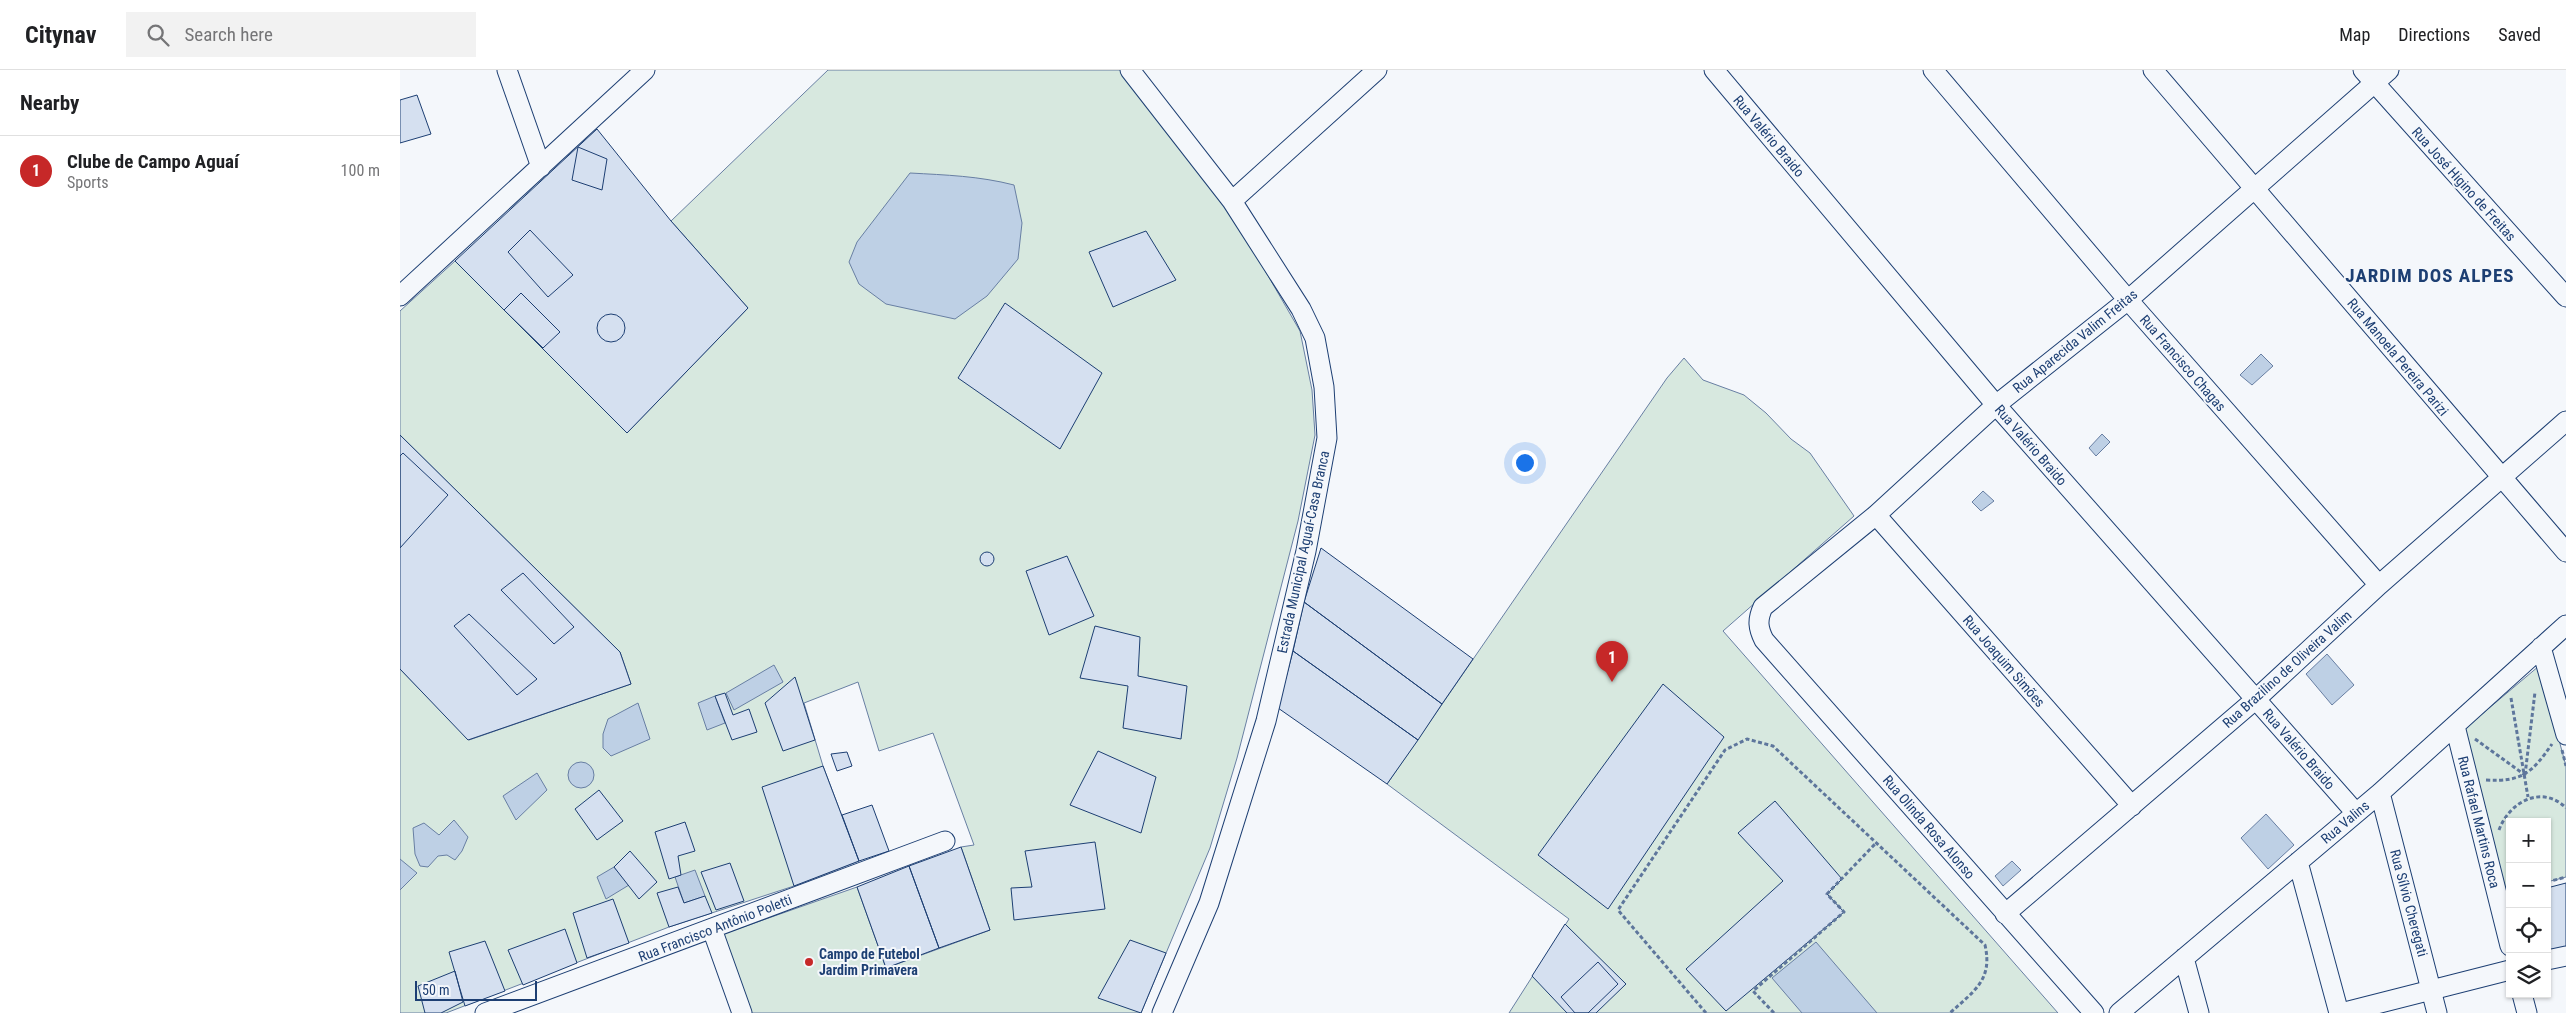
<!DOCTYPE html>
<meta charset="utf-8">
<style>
body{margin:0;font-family:"Roboto Condensed",sans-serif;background:#f2f2f2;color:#202124}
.controls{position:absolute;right:15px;bottom:15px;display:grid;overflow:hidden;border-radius:0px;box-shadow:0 1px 4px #0004}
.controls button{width:45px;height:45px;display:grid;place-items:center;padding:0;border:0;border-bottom:1px solid #e0e0e0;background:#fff;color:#202124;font:25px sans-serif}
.scale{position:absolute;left:15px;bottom:12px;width:122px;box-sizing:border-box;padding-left:5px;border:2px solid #1d3f73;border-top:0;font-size:14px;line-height:18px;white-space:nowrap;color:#1d3f73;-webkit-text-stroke:4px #f4f7fb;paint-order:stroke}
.you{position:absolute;left:1124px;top:392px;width:18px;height:18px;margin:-12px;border:4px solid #fff;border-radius:50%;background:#1a73e8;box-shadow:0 0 0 8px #1a73e833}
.badge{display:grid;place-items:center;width:32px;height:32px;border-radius:50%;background:#c62828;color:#fff;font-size:16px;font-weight:700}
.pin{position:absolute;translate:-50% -41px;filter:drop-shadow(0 1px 2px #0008)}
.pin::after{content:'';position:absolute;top:26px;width:18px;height:15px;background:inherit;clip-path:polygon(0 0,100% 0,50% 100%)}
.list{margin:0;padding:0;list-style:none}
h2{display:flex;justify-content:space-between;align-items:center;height:65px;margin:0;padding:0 20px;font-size:21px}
h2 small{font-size:16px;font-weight:400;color:#757577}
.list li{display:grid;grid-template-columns:32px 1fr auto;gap:15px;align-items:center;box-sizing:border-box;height:70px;padding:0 20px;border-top:1px solid #e0e0e0}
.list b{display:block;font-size:19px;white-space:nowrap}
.list p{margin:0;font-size:16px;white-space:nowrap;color:#757577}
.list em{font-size:16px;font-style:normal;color:#757577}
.icon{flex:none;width:28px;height:28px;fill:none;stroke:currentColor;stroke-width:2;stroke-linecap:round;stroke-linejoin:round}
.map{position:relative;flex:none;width:2166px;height:943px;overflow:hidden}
header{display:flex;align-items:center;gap:30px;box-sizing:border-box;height:70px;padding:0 25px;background:#fff;border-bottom:1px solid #e0e0e0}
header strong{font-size:24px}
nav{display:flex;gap:28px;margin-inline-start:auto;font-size:18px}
.search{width:350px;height:45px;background:#f2f2f2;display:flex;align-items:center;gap:12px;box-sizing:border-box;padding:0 18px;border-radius:0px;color:#757577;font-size:19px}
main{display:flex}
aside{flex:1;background:#fff}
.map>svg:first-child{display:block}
.green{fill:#d7e8df;stroke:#687fa3}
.water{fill:#bed0e5;stroke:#687fa3}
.building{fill:#d5e0f0;stroke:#1d3f73}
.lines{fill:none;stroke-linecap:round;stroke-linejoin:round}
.minor-casing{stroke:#1d3f73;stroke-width:21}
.path{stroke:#5e769c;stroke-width:3;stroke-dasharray:4 2.5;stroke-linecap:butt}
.minor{stroke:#f4f7fb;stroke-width:19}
.poi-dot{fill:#c62828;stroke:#f4f7fb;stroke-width:2}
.labels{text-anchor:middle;stroke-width:4;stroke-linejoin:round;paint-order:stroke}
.street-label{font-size:14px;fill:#1d3f73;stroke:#f4f7fb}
.poi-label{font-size:14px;font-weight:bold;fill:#1d3f73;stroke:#f4f7fb;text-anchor:start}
.district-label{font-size:19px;font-weight:bold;letter-spacing:1px;fill:#1d3f73;stroke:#f4f7fb}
</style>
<header>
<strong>Citynav</strong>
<div class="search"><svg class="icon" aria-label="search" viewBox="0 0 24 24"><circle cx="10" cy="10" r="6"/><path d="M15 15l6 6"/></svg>Search here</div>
<nav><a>Map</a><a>Directions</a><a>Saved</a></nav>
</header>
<main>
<aside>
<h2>Nearby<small></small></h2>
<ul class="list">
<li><span class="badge">1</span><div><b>Clube de Campo Aguaí</b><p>Sports</p></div><em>100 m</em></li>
</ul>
</aside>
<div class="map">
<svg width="2166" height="943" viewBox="0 0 2166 943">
<rect width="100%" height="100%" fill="#f4f7fb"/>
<!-- green -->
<path class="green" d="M428,0H721L830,140L900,261L912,320L915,365L898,451L837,688L810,778L741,943H351L323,864L457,817L486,898L590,860L561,777L574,775L533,663L479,681L458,612L404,633L423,696L459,791L394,816L269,857L46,943H0V599L69,670L231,614L220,582L0,365V241L55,191L227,363L348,238L271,151Z
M1284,288L1303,310L1344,325L1366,343L1391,369L1410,383L1454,446L1323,561L1658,943H1109L1169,849L987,714L1267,308Z
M2139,596L2166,696V807L2147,812V752H2110V821L2105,823L2063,660Z"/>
<!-- water -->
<path class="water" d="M510,103C546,105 579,106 614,115L622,153L618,189L587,226L555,249L486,234L459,214L449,192L457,172Z
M1861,284L1873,296L1852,315L1840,305Z
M1702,364L1710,372L1696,386L1689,378Z
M1583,421L1594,431L1581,441L1572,432Z
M1927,584L1954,615L1932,635L1906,604Z
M374,595L383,612L334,640L326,623Z
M315,626L325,653L307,660L298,633Z
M238,633L250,669L211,686L203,678V664L208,649Z
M168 705a13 13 0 1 1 26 0a13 13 0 1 1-26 0Z
M137,703L147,720L116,750L103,726Z
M1866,744L1894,775L1868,799L1841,768Z
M54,750L68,767L62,781L55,790L47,785L38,786L28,797L20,796L15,784L13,758L24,753L39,765Z
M0,789L17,803L0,820Z
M1612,791L1621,800L1603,816L1595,806Z
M214,797L229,815L206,829L197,807Z
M295,800L305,826L284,833L275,807Z
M1416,872L1477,943H1402L1372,908Z"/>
<!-- building -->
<path class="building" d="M17,25L31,64L0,73V30Z
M197,59L271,151L348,238L227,363L55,191Z
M178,77L207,89L202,120L172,110Z
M130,160L173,205L148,227L108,182Z
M746,161L776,210L713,237L689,182Z
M121,223L160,262L143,278L104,240Z
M605,233L702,303L660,379L558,308Z
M197 258a14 14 0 1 1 28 0a14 14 0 1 1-28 0Z
M0,365L220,582L231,614L68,670L0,599Z
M3,383L48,425L0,478V386Z
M921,478L1073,589L1042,634L904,532Z
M580 489a7 7 0 1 1 14 0a7 7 0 1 1-14 0Z
M667,486L694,546L649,565L626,501Z
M123,503L174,557L154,574L101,520Z
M904,532L1042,634L1018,670L893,581Z
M69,544L137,609L117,625L54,556Z
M695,556L740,567L738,606L787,616L781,669L723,658L728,616L680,608Z
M893,581L1018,670L987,714L878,638Z
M395,607L415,670L383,681L365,633Z
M1263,614L1324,667L1208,839L1138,785Z
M325,623L333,645L349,639L357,662L332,670L315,626Z
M698,681L756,707L741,763L670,735Z
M447,682L452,696L437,701L431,684Z
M423,696L459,791L394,816L362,717Z
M199,720L223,751L197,770L175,739Z
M1375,731L1442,809L1427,824L1444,842L1326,941L1286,899L1383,811L1338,763Z
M472,735L489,781L459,791L442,745Z
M285,752L295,781L278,786L281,805L269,809L255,762Z
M695,772L705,839L614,850L611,818L632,817L625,781Z
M561,777L590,860L539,878L509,796Z
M230,781L257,812L239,829L214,797Z
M330,793L344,831L316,840L301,802Z
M509,796L539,878L486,898L457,817Z
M2166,813V878L2147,883V818Z
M278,817L284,833L305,826L312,843L269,857L257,823Z
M213,829L229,873L187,888L173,843Z
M1165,854L1226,914L1196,943H1167L1132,906Z
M165,859L177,893L123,915L108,880Z
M730,870L766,883L741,943L698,928Z
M85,871L105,921L65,936L49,882Z
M1198,892L1218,914L1188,943H1175L1161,927Z
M55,901L63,932L41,943H25L18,916Z"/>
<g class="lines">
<!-- minor casing -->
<g class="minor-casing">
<path id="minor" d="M107,0L141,97
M730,0L832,131L901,239L915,268L924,317L927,368L906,481L866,651L809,833L762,943
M1314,0L1596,335L1956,743
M1533,0L1728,230L1979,515
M1753,0L2166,482
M1963,0L2166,227
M832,131L977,0
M0,226L245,0
M1476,445L1732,736
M2141,577L2166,665
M2055,656L2110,876
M1980,723L2037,943
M1898,792L1939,943
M1605,844L1856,629L1979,515L2166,351
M312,859L342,943
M1784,888L1799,943
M2147,890L2166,886
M2122,924L2127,943
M85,943L545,771
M1694,943L1364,570C1358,558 1357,550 1363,537L1476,445L1596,335L1728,230L1989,0
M1719,943L1980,723L2166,555
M1941,943L2110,900"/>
</g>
<!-- path -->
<path class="path" d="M2111,628L2128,727
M2075,669L2125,705
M2162,680L2166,696
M2125,705L2135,622
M2086,710C2122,712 2132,703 2152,674
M2099,760C2109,732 2142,714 2166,738
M2147,812L2166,807
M1306,943L1218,840L1325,680L1347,669L1373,676L1585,875C1593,910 1574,921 1550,943
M1374,943L1353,921L1444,842L1427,824L1476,773"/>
<!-- minor -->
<use href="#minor" class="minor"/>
</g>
<!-- markers -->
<circle class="poi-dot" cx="409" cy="892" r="5"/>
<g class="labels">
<!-- street labels -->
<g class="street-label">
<text transform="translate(1369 66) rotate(50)" y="5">Rua Valério Braido</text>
<text transform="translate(2064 114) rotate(48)" y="5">Rua José Higino de Freitas</text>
<text transform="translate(1675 271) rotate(-39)" y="5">Rua Aparecida Valim Freitas</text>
<text transform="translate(1998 287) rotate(50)" y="5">Rua Manoela Pereira Parizi</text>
<text transform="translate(1783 293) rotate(49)" y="5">Rua Francisco Chagas</text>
<text transform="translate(1631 375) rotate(49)" y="5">Rua Valério Braido</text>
<text transform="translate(903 482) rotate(-78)" y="5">Estrada Municipal Aguaí-Casa Branca</text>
<text transform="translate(1604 591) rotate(49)" y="5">Rua Joaquim Simões</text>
<text transform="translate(1887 599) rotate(-42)" y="5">Rua Brazilino de Oliveira Valim</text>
<text transform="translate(1899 679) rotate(49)" y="5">Rua Valério Braido</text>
<text transform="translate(1945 752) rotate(-40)" y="5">Rua Valins</text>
<text transform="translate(2079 752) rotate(76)" y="5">Rua Rafael Martins Roca</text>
<text transform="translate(1529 757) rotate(49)" y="5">Rua Olinda Rosa Alonso</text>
<text transform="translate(2009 833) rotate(75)" y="5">Rua Sílvio Cheregati</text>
<text transform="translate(315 858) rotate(-21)" y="5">Rua Francisco Antônio Poletti</text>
</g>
<!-- poi labels -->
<g class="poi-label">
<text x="419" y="889">Campo de Futebol<tspan x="419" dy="16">Jardim Primavera</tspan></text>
</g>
<!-- district labels -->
<g class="district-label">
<text x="2030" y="212">JARDIM DOS ALPES</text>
</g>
</g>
</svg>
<div class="controls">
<button>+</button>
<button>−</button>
<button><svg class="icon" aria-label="locate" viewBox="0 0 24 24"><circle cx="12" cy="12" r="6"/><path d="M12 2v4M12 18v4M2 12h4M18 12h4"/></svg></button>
<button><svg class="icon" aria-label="layers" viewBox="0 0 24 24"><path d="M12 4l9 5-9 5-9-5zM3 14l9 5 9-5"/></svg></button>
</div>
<div class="scale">50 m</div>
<div class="you"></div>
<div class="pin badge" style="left:1212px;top:612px">1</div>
</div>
</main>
